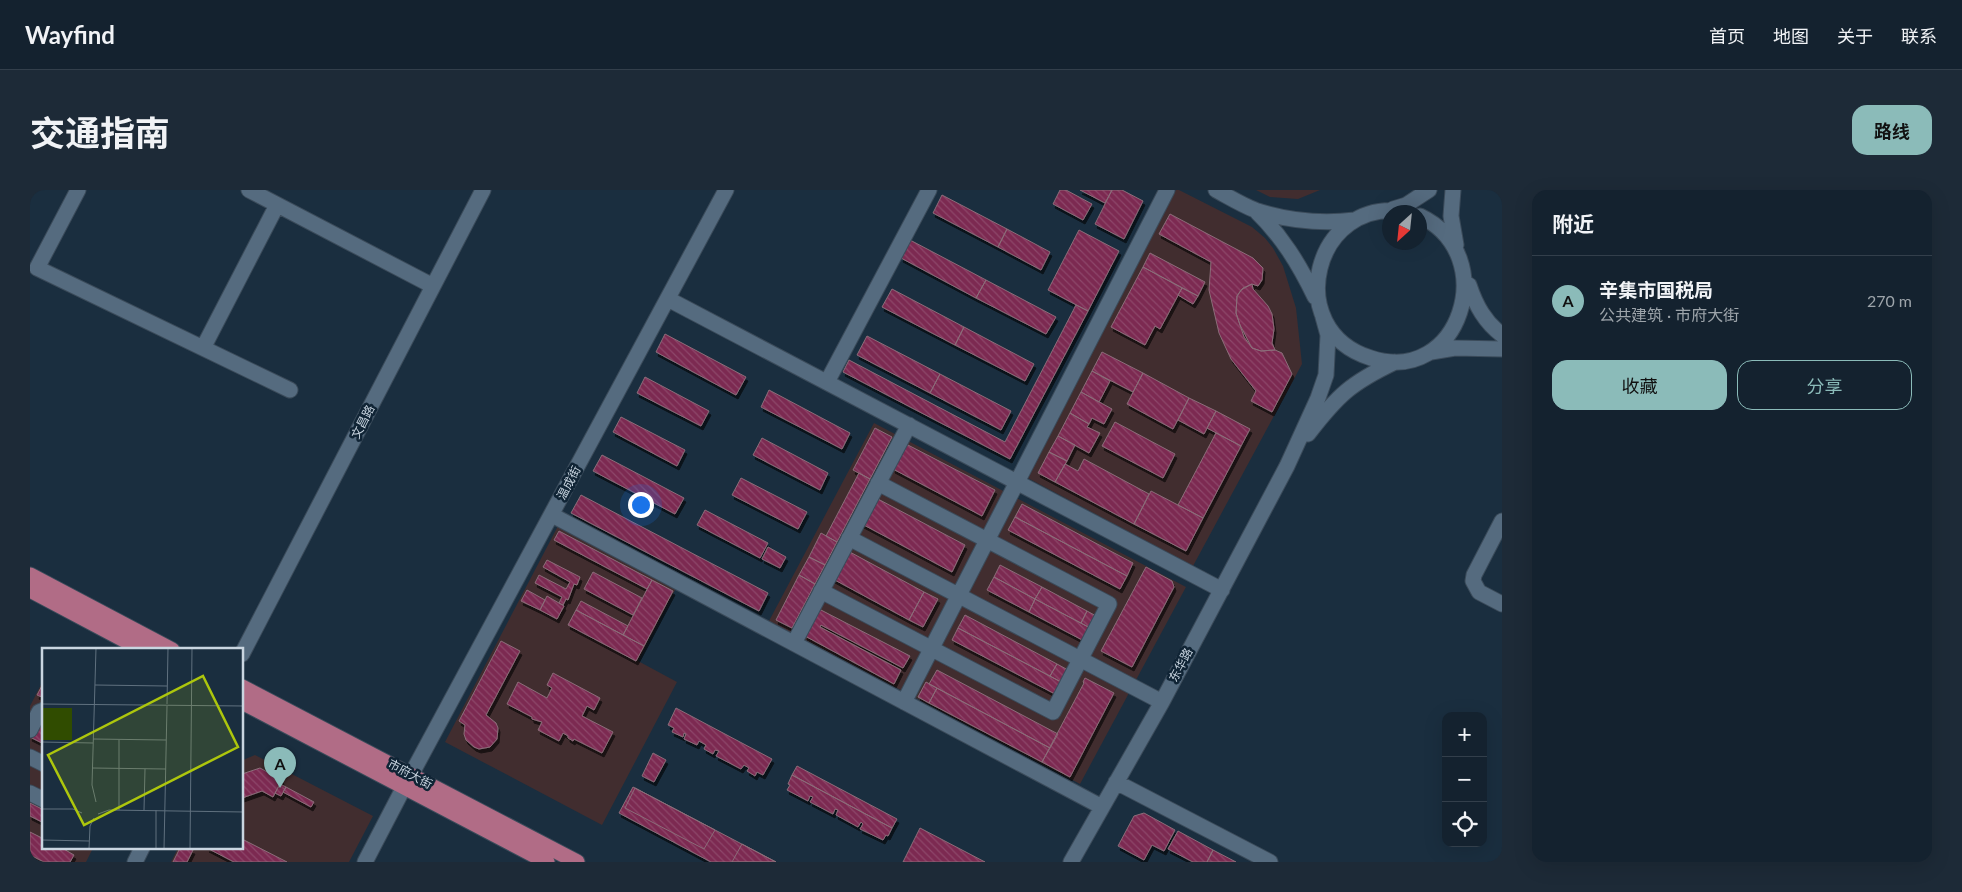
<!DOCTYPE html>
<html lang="zh">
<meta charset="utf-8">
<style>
body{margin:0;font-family:Lato,"Noto Sans SC",sans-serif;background:#1d2a37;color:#f1f3f6}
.controls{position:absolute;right:15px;bottom:15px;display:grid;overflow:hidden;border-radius:10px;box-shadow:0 5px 20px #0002}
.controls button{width:45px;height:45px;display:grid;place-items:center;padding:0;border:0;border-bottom:1px solid #333f4b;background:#14222f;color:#f1f3f6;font:25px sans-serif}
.compass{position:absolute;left:1352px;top:15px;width:45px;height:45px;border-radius:50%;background:#14222f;box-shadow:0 5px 20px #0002;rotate:207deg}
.you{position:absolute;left:610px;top:314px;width:18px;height:18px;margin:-12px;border:4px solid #fff;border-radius:50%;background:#1a73e8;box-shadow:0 0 0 8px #1a73e833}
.badge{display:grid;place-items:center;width:32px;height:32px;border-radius:50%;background:#8bbbb9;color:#111;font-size:16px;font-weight:700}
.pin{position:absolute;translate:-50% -41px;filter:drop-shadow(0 1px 2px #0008)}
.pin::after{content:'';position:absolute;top:26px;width:18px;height:15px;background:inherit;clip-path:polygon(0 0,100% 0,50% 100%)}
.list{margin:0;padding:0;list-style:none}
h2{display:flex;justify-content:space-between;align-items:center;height:65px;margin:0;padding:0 20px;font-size:21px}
h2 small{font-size:16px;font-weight:400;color:#9da4aa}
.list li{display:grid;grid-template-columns:32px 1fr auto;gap:15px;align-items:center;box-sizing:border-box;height:90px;padding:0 20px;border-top:1px solid #333f4b}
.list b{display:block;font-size:19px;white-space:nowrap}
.list p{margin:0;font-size:16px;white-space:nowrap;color:#9da4aa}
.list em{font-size:16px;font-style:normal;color:#9da4aa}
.actions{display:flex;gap:10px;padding:15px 20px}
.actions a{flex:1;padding:11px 0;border:1px solid #8bbbb9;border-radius:15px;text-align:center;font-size:18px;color:#8bbbb9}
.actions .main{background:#8bbbb9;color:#111}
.icon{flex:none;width:28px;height:28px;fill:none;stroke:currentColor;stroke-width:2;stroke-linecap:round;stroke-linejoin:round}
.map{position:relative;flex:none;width:1472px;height:672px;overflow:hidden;border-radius:15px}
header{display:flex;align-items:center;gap:30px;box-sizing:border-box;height:70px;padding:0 25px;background:#14222f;border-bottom:1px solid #333f4b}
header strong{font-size:24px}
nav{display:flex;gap:28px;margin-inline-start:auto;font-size:18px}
.intro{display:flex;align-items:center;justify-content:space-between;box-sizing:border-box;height:120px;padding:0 30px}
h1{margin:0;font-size:35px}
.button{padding:12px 22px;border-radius:15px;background:#8bbbb9;color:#111;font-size:18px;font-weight:700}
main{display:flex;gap:30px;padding:0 30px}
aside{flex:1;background:#14222f;border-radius:15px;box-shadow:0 5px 20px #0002}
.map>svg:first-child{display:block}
.commercial{fill:#412d2f}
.building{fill:url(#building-back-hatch);stroke:#8b6d79;filter:url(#shadow)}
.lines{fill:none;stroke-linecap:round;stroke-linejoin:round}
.minor-casing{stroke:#3b4b5a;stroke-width:17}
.major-casing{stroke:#3b4b5a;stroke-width:17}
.minor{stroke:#556b7f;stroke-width:15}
.major{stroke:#b16c86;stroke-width:15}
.labels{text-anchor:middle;stroke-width:5;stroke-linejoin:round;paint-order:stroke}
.street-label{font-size:12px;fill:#c9d5e0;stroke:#102435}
.inset-road{fill:none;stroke:#60717f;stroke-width:1}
.view{fill:#adc60d;fill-opacity:0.15;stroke:#adc60d;stroke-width:2.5}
.inset-edge{fill:none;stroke:#c9d5e0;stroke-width:2.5}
</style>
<header>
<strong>Wayfind</strong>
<nav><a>首页</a><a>地图</a><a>关于</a><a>联系</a></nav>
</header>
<div class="intro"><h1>交通指南</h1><a class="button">路线</a></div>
<main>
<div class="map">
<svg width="1472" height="672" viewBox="0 0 1472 672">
<defs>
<pattern id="building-back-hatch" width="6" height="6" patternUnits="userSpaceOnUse" patternTransform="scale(1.25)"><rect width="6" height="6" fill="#7c2951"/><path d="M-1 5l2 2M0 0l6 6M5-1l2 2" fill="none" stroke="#8d476a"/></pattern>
<filter id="shadow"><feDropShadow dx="2" dy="4" stdDeviation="0" flood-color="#0009"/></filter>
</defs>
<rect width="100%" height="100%" fill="#1a2e3f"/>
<!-- commercial -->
<path class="commercial" d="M1146,0H1149L1222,37L1235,48L1243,58L1253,76L1266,118L1272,174L1163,376L994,286Z
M1226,0H1290L1268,9L1240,7Z
M844,233L1156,397L1050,594L739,431Z
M528,336L646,398L608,471L647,492L572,635L415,552Z
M14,489V658H63L56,672H0V516Z
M225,565L343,626L319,672H141L148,658H212L213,570Z"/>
<!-- building -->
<path class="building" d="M1030,0H1036L1062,14L1053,30L1023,14Z
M1050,0H1082L1075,13Z
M1082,0H1092L1113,11L1094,49L1065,34Z
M912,5L977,39L968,57L903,23Z
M1140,24L1223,68L1233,78L1232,90L1228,96L1222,94L1211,100L1207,106L1206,123L1214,147L1222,158L1231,161L1245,160L1252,163L1262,184L1242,222L1221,211L1226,201L1201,169L1189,143L1179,100L1181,72L1129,44Z
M977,39L1020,62L1011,80L968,57Z
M1049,40L1089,61L1058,121L1018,100Z
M880,50L956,90L946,108L871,68Z
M1120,63L1175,92L1168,106L1113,77Z
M1113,77L1152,98L1130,139L1125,136L1115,155L1081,137Z
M956,90L1026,127L1016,144L946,108Z
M1222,94L1223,99L1238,116L1242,124L1244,139L1242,153L1245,160L1231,161L1222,158L1210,135L1206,123L1207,106L1213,98Z
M1152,98L1168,106L1163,114L1148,105Z
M862,99L934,137L925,155L852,117Z
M1046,115L1058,121L980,269L813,182L819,170L975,252Z
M934,137L1004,174L995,191L925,155Z
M635,144L716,187L706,205L626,162Z
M837,146L910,184L900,203L827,165Z
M1072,162L1113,183L1103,202L1062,181Z
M1062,181L1080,191L1069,212L1051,202Z
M1113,183L1159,208L1143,239L1097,214Z
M910,184L981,221L971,240L900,203Z
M615,187L679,221L671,236L607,203Z
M739,200L820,243L812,259L731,217Z
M1051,202L1082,219L1074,234L1062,228L1059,234L1040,223Z
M1159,208L1186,221L1174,244L1148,230Z
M1186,221L1220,239L1211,256L1177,238Z
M1040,223L1059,234L1057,237L1070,243L1059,263L1028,246Z
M591,227L655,260L647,276L583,242Z
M1085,232L1145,264L1133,288L1072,256Z
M845,238L862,247L840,289L823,280Z
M1186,243L1211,256L1173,328L1148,315Z
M1028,246L1045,255L1037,271L1019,262Z
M732,248L798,283L790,300L723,265Z
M876,254L965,300L952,326L863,279Z
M1019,262L1037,271L1025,292L1008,283Z
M572,265L654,308L645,324L563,281Z
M1054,269L1119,304L1104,334L1025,292L1035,274L1048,281Z
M829,283L840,289L807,352L796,346Z
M711,288L777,322L768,339L702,305Z
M1121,301L1173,328L1156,361L1104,334Z
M551,305L738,403L729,421L541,323Z
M846,308L935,355L922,382L832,334Z
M992,314L1103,373L1097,386L985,327Z
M675,320L738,353L730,368L667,335Z
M985,327L1097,386L1090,399L978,340Z
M529,341L622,390L617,399L524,350Z
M791,343L807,352L795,375L779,367Z
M738,357L756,367L750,378L732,369Z
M818,361L894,402L879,430L803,389Z
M779,367L795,375L785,394L769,385Z
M517,370L550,387L547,395L544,394L538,410L536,409L533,415L529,413L532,407L505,393L509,385L536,399L540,392L513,377Z
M970,375L1012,397L1005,409L964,387Z
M1116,377L1142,391L1144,397L1102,477L1071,461Z
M563,382L612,408L603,425L554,399Z
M769,385L785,394L762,438L746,430Z
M964,387L1005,409L999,422L957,400Z
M622,390L643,401L614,456L593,445Z
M1012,397L1057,421L1051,433L1005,409Z
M497,400L515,410L510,420L491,411Z
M894,402L908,409L893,437L879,430Z
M517,406L534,416L527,429L510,420Z
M1005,409L1062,439L1056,452L999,422Z
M551,411L598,436L593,445L546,420Z
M789,419L880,466L873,478L791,435L790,437L871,480L864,494L775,446Z
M546,420L614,456L606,471L538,435Z
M1057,421L1068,427L1062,439L1051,433Z
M935,425L1027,474L1020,486L928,438Z
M928,438L1031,492L1025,504L922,450Z
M471,451L490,461L456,525L466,533L468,538L467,549L460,557L449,559L444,557L436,550L434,544L435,535L429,531Z
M1027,474L1038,480L1031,492L1020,486Z
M907,480L1028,544L1020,558L899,494Z
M523,483L570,508L564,520L557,516L552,526L583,542L572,563L544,549L543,551L538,548V546L533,543L529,551L508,540L512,532L502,529V527L477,514L488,492L517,508L522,498L517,495Z
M1055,488L1084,503L1040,587L1012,572L1054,493L1053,492Z
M14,492V508L7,505Z
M896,492L907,498L899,513L888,507Z
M907,498L1020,558L1012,572L899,513Z
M646,518L742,569L733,585L727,582L725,586L717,581L719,578L714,575L711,579L686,566L689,561L685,560L683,564L674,559L676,555L669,551L667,555L654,549L656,544L654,543L653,547L642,542L644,538L638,535Z
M9,531L14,533V554L0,547Z
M623,563L636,570L624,592L612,586Z
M767,576L867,629L862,638L762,585Z
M230,578L252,590L243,607L232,601L212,608V584Z
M762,585L862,638L858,646L856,645L853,650L830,639L833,634L831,632L828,637L806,625L808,620L805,619L803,624L780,612L783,607L780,606L778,611L757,600L760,595L758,594Z
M250,594L256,597L251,606L245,603Z
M256,597L284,612L281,617L253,602Z
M603,597L605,598L746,672H681L589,623Z
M605,598L685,640L674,659L595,618Z
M0,613L14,620V633L0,626Z
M1114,623L1145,640L1134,661L1122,655L1114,670L1088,656L1104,626Z
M890,638L955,672H873Z
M1148,641L1183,660L1177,672H1163L1138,659Z
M0,642L14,649V658H32L44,665L40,672H14L0,665Z
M212,649L257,672H204L177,658H212Z
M712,654L746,672H702Z
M150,658L163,660L157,672H143Z
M1183,660L1206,672H1177Z"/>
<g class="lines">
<!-- minor casing -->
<g class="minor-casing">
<path id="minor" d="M48,0L7,78L260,200
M219,0L403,96
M1186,0C1199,7 1212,15 1225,20C1258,31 1291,34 1325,30
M1423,0L1421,26L1426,55
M1363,19L1376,15L1399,0
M1225,20C1252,46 1269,74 1285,107
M1377,22C1284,5 1250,140 1341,168C1430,197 1472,65 1390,26
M1439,95C1446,116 1455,132 1472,145
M638,109L1192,400
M173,158L247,15
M1401,162L1425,158L1472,159
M797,192L899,0
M1278,244C1308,205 1321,193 1365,172
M522,325L1072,617
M1472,331L1444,385L1443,391L1449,402L1472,414
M819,348L1132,512
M791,401L1023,522L1079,414L848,293
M764,453L879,235
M212,464L453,0
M874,512L1137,0
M0,540L9,522L14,520
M0,567L14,574
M381,585L696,0
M1086,592L1240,672
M0,603L14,610
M105,672L112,658
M335,672L374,597
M1041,672L1132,512L1257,276L1288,208L1296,185L1298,145L1293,127"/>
</g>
<!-- major casing -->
<g class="major-casing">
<path id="major" d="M0,385L142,460
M0,400L113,460
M212,497L547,672
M212,512L517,672"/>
</g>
<!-- minor -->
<use href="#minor" class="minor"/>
<!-- major -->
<use href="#major" class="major"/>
</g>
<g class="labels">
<!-- street labels -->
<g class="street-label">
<text transform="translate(333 232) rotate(-63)" y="4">文昌路</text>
<text transform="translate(539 293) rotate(-62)" y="4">温成街</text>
<text transform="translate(1151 475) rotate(-62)" y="4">东华路</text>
<text transform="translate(380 584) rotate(28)" y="4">市府大街</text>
</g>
</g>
<!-- overview -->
<g transform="translate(12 458)">
<rect width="201" height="201" fill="#1a2e3f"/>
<path d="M0,60H30V92H0Z" fill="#304c00"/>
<path class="inset-road" d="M53,37L125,38M0,56L202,58M125,56L126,0M51,91L124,92M0,94L51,95M50,120L124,121M54,154L50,137L54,0M0,161H31L40,165M77,162V92M102,162L103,121M56,166L67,162L202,164M0,192L47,193M47,201L48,178L52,170M114,201V162M122,201L125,58M148,201L150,0"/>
<path class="view" d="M161,28L196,99L42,177L6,107Z"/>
<rect width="201" height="201" class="inset-edge"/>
</g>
</svg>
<div class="controls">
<button>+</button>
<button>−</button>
<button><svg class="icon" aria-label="locate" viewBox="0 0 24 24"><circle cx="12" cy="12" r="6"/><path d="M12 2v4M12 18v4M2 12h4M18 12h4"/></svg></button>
</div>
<svg class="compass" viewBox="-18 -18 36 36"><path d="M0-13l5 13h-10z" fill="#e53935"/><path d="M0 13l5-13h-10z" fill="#9da4aa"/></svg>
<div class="you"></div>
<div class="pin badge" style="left:250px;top:598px">A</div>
</div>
<aside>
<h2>附近<small></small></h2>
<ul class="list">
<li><span class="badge">A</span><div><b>辛集市国税局</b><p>公共建筑 · 市府大街</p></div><em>270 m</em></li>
</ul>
<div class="actions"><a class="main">收藏</a><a>分享</a></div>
</aside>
</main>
